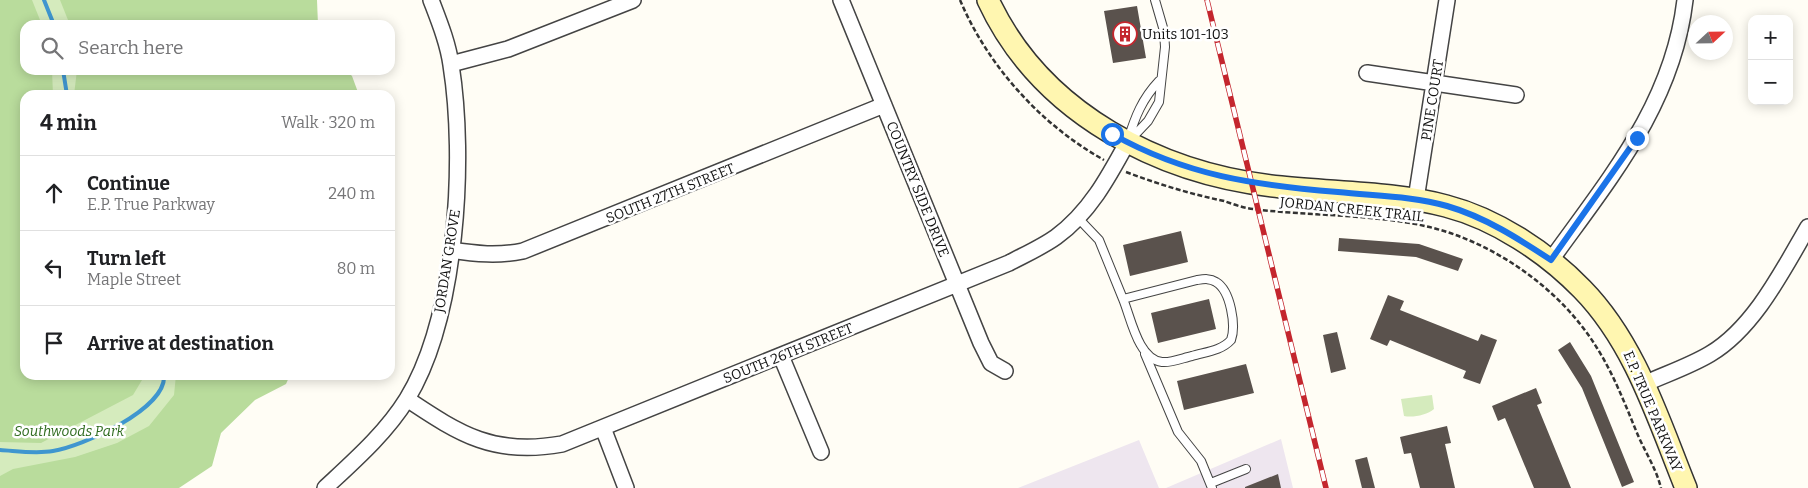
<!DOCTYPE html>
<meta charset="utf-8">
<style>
body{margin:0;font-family:Bitter,serif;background:#f2f2f2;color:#202124}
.controls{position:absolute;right:15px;top:15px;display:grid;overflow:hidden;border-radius:10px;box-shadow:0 2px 12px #0003}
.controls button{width:45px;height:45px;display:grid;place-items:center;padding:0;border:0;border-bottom:1px solid #e0e0e0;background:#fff;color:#202124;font:25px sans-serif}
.compass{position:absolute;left:1688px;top:15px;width:45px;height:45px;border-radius:50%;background:#fff;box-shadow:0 2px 12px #0003;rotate:68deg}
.stop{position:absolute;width:15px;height:15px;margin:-11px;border:4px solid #1a73e8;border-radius:50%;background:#fff}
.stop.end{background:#1a73e8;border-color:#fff;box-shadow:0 1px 5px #0008}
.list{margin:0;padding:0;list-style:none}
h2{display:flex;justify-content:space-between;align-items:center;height:65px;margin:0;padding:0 20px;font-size:21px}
h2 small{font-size:16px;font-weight:400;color:#757577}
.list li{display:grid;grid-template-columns:32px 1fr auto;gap:15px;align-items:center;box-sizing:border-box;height:75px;padding:0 20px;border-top:1px solid #e0e0e0}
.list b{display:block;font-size:19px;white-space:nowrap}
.list p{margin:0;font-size:16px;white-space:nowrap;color:#757577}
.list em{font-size:16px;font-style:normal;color:#757577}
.icon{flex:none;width:28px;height:28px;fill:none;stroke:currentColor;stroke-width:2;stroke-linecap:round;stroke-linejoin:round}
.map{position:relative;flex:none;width:1808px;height:488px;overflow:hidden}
.search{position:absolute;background:#fff;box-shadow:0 2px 12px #0003;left:20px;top:20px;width:375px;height:55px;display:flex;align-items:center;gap:12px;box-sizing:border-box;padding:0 18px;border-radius:15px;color:#757577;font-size:19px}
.panel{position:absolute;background:#fff;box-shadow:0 2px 12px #0003;left:20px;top:90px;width:375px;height:290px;border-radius:15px}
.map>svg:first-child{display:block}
.industrial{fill:#eee6ef}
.green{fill:#d5ebbd}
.forest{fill:#b9dc9c}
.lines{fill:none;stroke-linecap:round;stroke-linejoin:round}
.stream{stroke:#3f96cf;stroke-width:4}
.building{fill:#5a524d}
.lane-casing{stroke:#444;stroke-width:10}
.street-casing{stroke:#444;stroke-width:18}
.secondary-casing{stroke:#333;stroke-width:24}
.path{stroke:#333;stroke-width:2.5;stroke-dasharray:5 2.5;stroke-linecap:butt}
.lane{stroke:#fff;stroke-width:8}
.street{stroke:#fff;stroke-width:15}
.secondary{stroke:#fff6b0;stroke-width:21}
.rail-casing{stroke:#c4262e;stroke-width:5.5}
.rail{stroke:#fff;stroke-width:4;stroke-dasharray:11;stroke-linecap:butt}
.route{stroke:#1a73e8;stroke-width:6}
.labels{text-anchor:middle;stroke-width:5;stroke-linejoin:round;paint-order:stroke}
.poi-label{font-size:14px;fill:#111;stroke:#fff;text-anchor:start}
.street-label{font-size:14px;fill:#111;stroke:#fff}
.park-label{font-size:14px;font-style:italic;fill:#2f6b1f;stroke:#fff}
</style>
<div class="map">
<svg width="1808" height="488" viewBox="0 0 1808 488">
<rect width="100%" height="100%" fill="#fffdf5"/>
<!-- industrial -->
<path class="industrial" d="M1281,439L1293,488H1166Z
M1139,440L1159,488H1018Z"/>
<!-- green -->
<path class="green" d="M0,0H256L274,25H25V70H305L316,95H25V375H247L117,488H0Z
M1432,395L1434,409C1427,415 1413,418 1404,416L1401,399Z"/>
<!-- forest -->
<path class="forest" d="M0,0H32L42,25H25V70H52L53,95H25V375H145L133,395L41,443L0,442Z
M60,0H317L318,25H70Z
M77,70H346L352,76L359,95H74Z
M176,375H290L286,384L255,400L221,433L212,466L179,488H0V476L13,469L75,457L117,443L149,426L174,395Z"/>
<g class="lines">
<!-- stream -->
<path class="stream" d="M44,0L54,25
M63,70L67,95
M0,450C17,451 36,454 53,451C81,447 167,409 164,375"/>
</g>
<!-- building -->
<path class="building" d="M1137,6L1146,58L1113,63L1104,11Z
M1181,231L1188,262L1130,276L1123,245Z
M1339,238L1419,244L1463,259L1458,271L1416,257L1338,251Z
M1388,295L1404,301L1400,310L1478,341L1481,334L1497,340L1480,384L1463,378L1466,371L1390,340L1387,346L1370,339Z
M1209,299L1216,329L1158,343L1151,313Z
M1337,332L1346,369L1331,373L1323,335Z
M1570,342L1591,376L1634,482L1622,487L1582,388L1558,350Z
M1246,364L1254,393L1184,410L1177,381Z
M1536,388L1542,403L1537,405L1571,488H1534L1505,418L1498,421L1492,406Z
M1447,426L1451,443L1445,444L1455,488H1420L1411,453L1404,454L1400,437Z
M1367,457L1375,488H1362L1355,460Z
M1278,474L1281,488H1245V487Z"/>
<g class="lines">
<!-- lane casing -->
<g class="lane-casing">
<path id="lane" d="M1128,140C1135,117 1142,99 1159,81
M1130,140L1148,121L1159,102L1165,47L1164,31L1155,0
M1078,218L1099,240L1123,299L1197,280C1204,279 1210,278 1216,282C1231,291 1236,326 1231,340C1221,351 1205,352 1192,356C1183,358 1171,363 1162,362C1138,359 1131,318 1123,299
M1145,354L1178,432L1201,461L1212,488
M1211,483L1246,469"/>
</g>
<!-- street casing -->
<g class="street-casing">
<path id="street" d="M841,0L981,343L991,363L1005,371
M451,64L508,49L633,0
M1367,73L1516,95
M1416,199L1447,0
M451,250C476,254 498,256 523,251L884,105
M1551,260C1609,179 1673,104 1685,0
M781,356L821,452
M1644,384C1666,374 1690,366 1710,354C1754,328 1783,270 1808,227
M407,399C461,435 494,456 562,444L1009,263C1024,255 1042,247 1056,237C1089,213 1108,178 1127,143
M603,428L626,488
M325,488C354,461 386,433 407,399C457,317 466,159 451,65C448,43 439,21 431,0"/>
</g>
<!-- secondary casing -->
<g class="secondary-casing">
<path id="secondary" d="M988,0C1041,114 1161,175 1281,187C1336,193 1393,192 1446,206C1496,219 1546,252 1582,289C1635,343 1658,419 1686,488"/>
</g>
<!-- path -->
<path class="path" d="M960,0C988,66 1041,125 1104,160
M1126,172C1158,184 1190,194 1224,201C1233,204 1243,208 1253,209C1309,216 1371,214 1425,226C1493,241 1561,289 1597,348C1614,375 1625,404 1637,433C1645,452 1656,468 1661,488"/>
<!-- lane -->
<use href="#lane" class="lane"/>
<!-- street -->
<use href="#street" class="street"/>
<!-- secondary -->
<use href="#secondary" class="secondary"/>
<!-- rail casing -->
<g class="rail-casing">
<path id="rail" d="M1207,0L1326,488"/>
</g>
<!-- rail -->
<use href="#rail" class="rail"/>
</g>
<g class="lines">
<!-- route -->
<path class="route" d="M1112,134C1187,176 1254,185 1338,192C1374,196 1412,196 1447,206C1485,217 1519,239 1551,260L1637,138"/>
</g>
<!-- icons -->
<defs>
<g id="building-ring" transform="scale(1.25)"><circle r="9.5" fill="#fff" stroke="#c4262e" stroke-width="1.5"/><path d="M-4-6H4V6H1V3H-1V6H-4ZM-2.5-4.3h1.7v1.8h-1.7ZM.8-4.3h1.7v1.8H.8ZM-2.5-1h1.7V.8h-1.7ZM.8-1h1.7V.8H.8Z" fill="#c4262e"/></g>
</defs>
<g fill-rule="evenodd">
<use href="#building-ring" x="1125" y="34"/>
</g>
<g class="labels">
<!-- poi labels -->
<g class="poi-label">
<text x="1142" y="39">Units 101-103</text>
</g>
<!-- street labels -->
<g class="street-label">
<text transform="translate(1432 100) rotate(-81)" y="5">PINE COURT</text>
<text transform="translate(918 189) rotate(68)" y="5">COUNTRY SIDE DRIVE</text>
<text transform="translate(670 193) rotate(-22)" y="5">SOUTH 27TH STREET</text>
<text transform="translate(1352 209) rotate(6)" y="5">JORDAN CREEK TRAIL</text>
<text transform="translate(447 261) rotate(-81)" y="5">JORDAN GROVE</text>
<text transform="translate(788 353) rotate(-22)" y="5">SOUTH 26TH STREET</text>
<text transform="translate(1653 411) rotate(67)" y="5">E.P. TRUE PARKWAY</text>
</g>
<!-- park labels -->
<g class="park-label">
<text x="69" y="436">Southwoods Park</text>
</g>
</g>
</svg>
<div class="controls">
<button>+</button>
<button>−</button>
</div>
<svg class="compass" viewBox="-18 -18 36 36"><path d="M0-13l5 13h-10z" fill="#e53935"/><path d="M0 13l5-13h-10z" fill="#757577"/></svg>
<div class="stop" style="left:1112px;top:134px"></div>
<div class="stop end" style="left:1637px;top:138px"></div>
<div class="search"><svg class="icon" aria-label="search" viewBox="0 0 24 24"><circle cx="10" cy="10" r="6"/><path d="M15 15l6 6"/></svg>Search here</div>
<section class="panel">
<h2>4 min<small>Walk · 320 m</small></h2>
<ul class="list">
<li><svg class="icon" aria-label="ahead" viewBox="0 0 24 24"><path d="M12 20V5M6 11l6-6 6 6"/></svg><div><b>Continue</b><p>E.P. True Parkway</p></div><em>240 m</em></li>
<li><svg class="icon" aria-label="left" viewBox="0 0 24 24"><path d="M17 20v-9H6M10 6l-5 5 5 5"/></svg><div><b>Turn left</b><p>Maple Street</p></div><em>80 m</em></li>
<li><svg class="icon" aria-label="arrive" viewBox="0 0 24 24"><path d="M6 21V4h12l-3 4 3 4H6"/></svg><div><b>Arrive at destination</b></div></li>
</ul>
</section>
</div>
